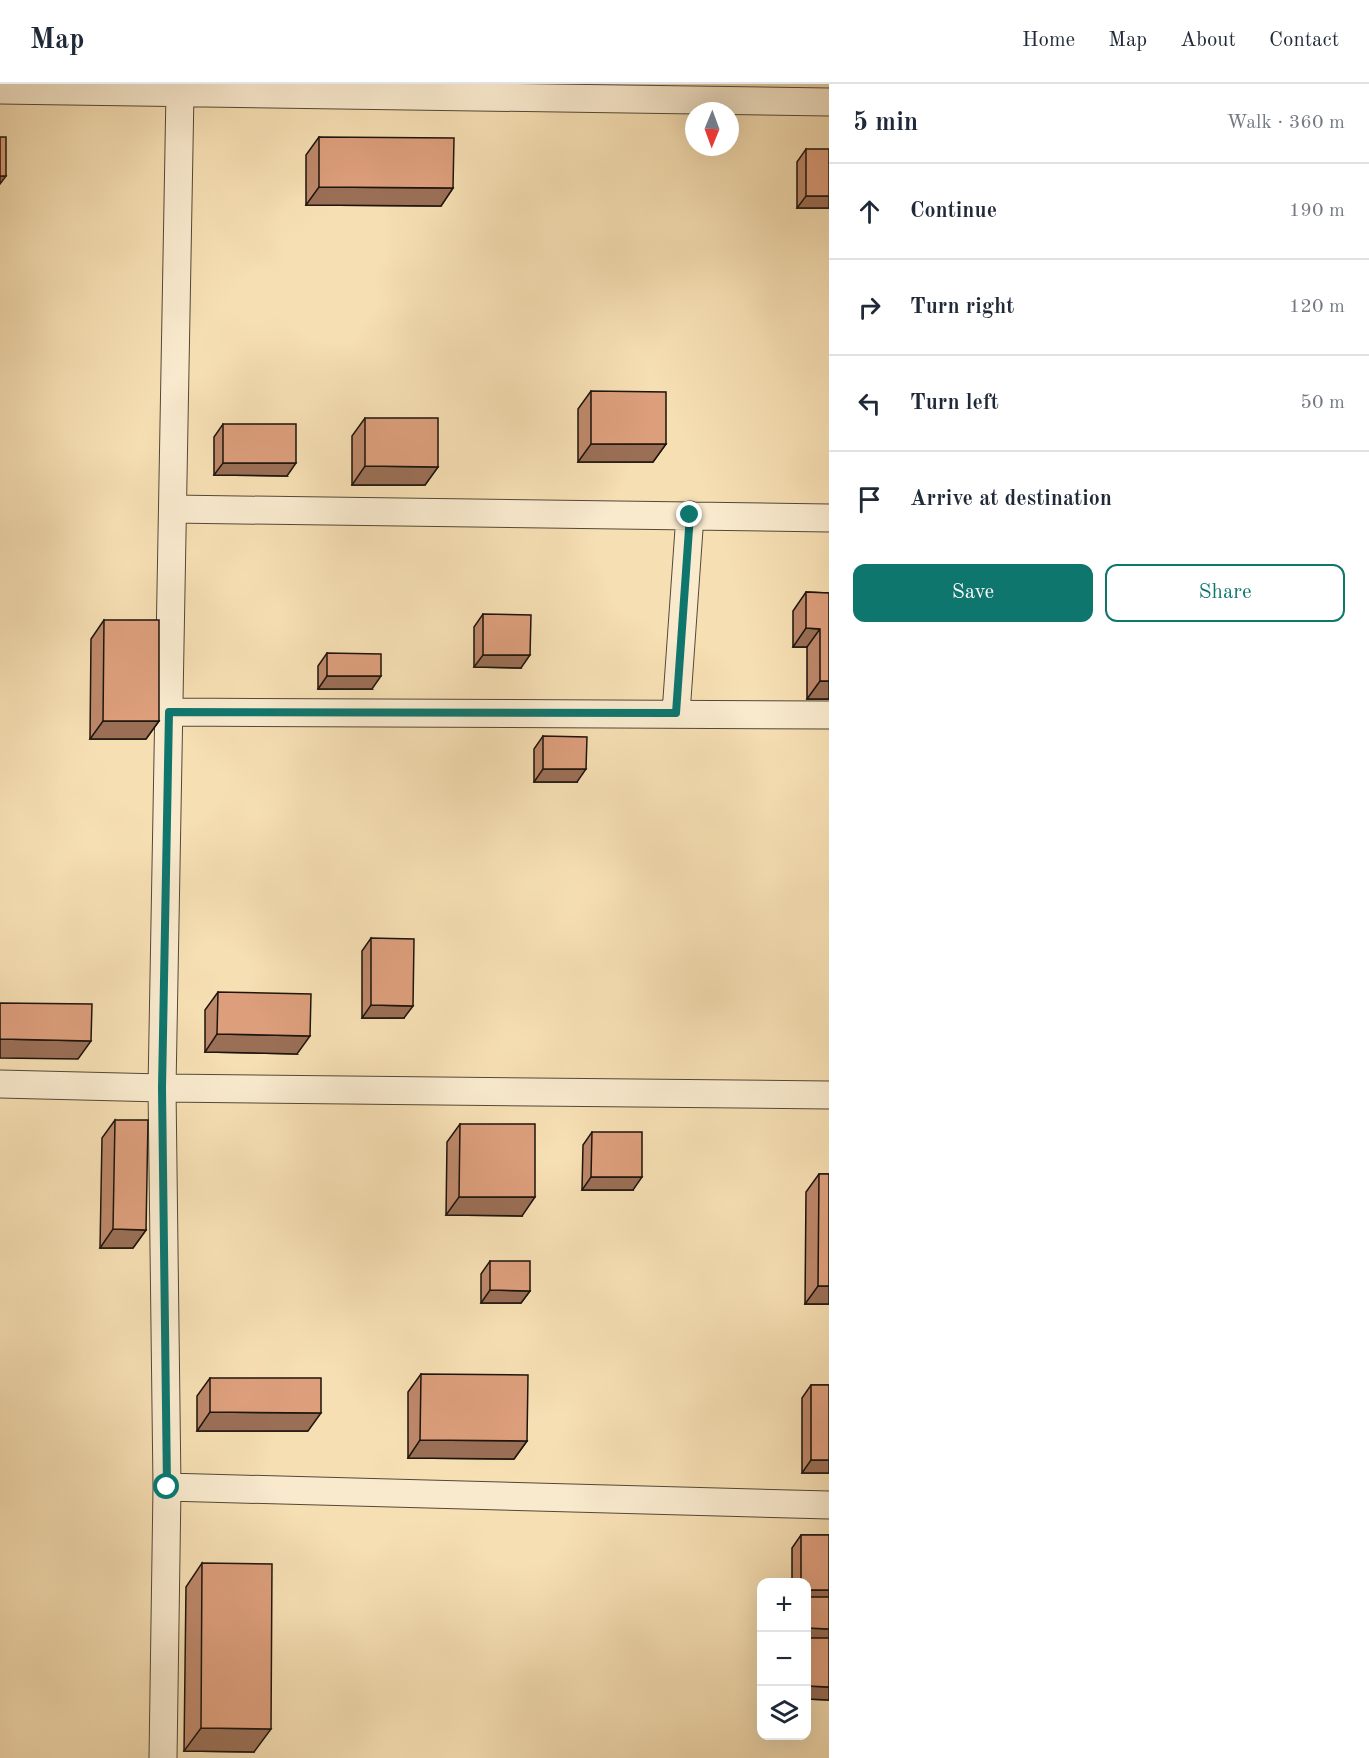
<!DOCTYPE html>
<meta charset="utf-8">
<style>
body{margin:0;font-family:"Old Standard TT",serif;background:#f2f2f3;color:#1f2937}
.controls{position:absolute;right:18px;bottom:18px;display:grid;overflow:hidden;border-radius:12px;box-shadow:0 6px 24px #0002}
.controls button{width:54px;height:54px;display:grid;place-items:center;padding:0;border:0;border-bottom:2px solid #e0e1e3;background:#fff;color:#1f2937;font:30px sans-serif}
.compass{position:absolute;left:685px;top:18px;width:54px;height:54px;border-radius:50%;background:#fff;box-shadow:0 6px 24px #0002;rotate:181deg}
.stop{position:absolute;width:18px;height:18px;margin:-14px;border:4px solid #0f766e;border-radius:50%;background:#fff}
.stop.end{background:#0f766e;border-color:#fff;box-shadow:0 2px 6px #0008}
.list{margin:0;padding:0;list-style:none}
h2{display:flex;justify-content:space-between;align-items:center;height:78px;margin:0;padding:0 24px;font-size:26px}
h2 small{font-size:20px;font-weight:400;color:#747a83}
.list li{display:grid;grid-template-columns:39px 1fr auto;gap:18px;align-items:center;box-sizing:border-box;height:96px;padding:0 24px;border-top:2px solid #e0e1e3}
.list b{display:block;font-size:22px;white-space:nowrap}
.list em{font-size:20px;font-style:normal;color:#747a83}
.actions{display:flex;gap:12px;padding:18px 24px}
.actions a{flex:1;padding:14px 0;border:2px solid #0f766e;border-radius:12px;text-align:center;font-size:21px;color:#0f766e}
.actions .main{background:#0f766e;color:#fff}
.icon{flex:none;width:33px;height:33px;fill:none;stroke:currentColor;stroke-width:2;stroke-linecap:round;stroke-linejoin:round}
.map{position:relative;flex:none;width:829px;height:1674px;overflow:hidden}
header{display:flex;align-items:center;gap:36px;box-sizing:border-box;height:84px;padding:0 30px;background:#fff;border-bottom:2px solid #e0e1e3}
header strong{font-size:28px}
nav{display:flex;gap:33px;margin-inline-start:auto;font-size:21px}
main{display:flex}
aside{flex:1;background:#fff}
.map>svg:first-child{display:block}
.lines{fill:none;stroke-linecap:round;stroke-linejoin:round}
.street-casing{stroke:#534836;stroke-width:29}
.street{stroke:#f9eace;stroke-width:27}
.wall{fill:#bd886a;stroke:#1d150d;stroke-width:1.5}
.shaded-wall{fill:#9a6f56;stroke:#1d150d;stroke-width:1.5}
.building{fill:#dc9e7b;stroke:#1d150d;stroke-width:1.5}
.route{stroke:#0f766e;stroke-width:8}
</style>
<header>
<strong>Map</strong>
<nav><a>Home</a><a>Map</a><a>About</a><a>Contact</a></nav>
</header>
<main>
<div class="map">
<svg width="829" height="1674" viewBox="0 0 829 1674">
<rect width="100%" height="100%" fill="#f6dfb3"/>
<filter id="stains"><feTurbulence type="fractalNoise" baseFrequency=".00333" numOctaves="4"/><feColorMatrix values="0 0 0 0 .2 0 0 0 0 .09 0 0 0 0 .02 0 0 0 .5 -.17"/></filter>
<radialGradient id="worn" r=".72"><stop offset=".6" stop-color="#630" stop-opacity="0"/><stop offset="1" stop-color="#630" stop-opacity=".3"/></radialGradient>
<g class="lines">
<!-- street casing -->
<g class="street-casing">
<path id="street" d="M0,6L829,18
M173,425L829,434
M169,628L829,631
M676,629L690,431
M0,1000L162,1004L829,1011
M167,1403L829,1421
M163,1674L167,1403L162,1004L180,8"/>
</g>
<!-- street -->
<use href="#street" class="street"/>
</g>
<!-- wall -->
<path class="wall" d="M319,53L453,104L441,122L306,121V71Z
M806,65L829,124H797V78Z
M591,307L666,360L653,378H578V325Z
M365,334L438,383L425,401H352V352Z
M223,340L287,392L214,391V353Z
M806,508L829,509V615H807V563H793V527Z
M483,530L521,584L474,583V543Z
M104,536L159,637L146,655H90L91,555Z
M327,569L372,605H318V582Z
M543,652L577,698H534V665Z
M371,854L404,934H362V867Z
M218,908L297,970L205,968V926Z
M115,1036L146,1146L133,1164H100L102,1054Z
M460,1040L522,1132L446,1131L447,1058Z
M592,1048L633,1106H582L583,1061Z
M819,1090H829V1220H805L806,1108Z
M490,1177L530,1207L521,1219H481V1190Z
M421,1290L527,1357L514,1375L408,1374V1308Z
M210,1294L308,1347H197V1312Z
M811,1301H829V1389H802V1314Z
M801,1451H829V1616L807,1615V1498H792V1464Z
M202,1479L254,1668L184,1667L186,1503Z"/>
<!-- shaded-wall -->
<path class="shaded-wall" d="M0,92H6L0,100Z
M319,103L453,104L441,122L306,121Z
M806,112H829V124H797Z
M591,360H666L653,378H578Z
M223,379H296L287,392L214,391Z
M365,382L438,383L425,401H352Z
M806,544L820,545L807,563H793Z
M483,571H530L521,584L474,583Z
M327,592H381L372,605H318Z
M820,597H829V615H807Z
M103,637H159L146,655H90Z
M543,685H586L577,698H534Z
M371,921L413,922L404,934H362Z
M217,950L310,952L297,970L205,968Z
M0,955L91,957L78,975L0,974Z
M591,1093H642L633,1106H582Z
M459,1113H535L522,1132L446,1131Z
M113,1145L146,1146L133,1164H100Z
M818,1202H829V1220H805Z
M490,1206L530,1207L521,1219H481Z
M210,1328L321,1329L308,1347H197Z
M420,1356L527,1357L514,1375L408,1374Z
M811,1376H829V1389H802Z
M807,1506H829V1519L807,1513V1514Z
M807,1544L829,1545V1558L807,1557Z
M807,1602L829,1603V1616L807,1615Z
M201,1644L271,1645L254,1668L184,1667Z"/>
<!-- building -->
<path class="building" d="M0,53H6V92H0Z
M319,53L454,54L453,104L319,103Z
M806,65H829V112H806Z
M591,307L666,308V360H591Z
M365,334H438V383L365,382Z
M223,340H296V379H223Z
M806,508L829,509V597H820V545L806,544Z
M483,530L531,531L530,571H483Z
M104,536H159V637H103Z
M327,569L381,570V592H327Z
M543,652L587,653L586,685H543Z
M371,854L414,855L413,922L371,921Z
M218,908L311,910L310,952L217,950Z
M0,919L92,920L91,957L0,955Z
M115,1036H148L146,1146L113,1145Z
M460,1040H535V1113H459Z
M592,1048H642V1093H591Z
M819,1090H829V1202H818Z
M490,1177H530V1207L490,1206Z
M421,1290L528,1291L527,1357L420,1356Z
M210,1294H321V1329L210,1328Z
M811,1301H829V1376H811Z
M801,1451H829V1506H807V1498H801Z
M202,1479L272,1480L271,1645L201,1644Z
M807,1513H829V1545L807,1544Z
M807,1554H829V1603L807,1602Z"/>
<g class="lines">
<!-- route -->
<path class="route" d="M167,1403L162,1004L169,628L676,629L690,431"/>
</g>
<rect width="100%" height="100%" filter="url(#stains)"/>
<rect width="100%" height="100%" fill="url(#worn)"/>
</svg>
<div class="controls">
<button>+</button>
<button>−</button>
<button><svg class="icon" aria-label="layers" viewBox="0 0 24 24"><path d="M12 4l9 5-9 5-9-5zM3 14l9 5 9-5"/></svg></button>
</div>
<svg class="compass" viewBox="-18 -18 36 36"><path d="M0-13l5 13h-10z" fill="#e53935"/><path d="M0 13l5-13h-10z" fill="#747a83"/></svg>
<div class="stop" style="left:167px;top:1403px"></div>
<div class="stop end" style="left:690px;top:431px"></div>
</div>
<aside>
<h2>5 min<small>Walk · 360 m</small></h2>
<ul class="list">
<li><svg class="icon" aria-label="ahead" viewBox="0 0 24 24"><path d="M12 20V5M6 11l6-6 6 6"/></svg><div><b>Continue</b></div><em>190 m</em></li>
<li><svg class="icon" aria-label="right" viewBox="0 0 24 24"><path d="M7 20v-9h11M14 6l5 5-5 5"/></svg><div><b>Turn right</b></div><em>120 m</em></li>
<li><svg class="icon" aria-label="left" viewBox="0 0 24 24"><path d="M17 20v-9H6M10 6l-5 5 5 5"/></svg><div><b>Turn left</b></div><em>50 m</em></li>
<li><svg class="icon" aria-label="arrive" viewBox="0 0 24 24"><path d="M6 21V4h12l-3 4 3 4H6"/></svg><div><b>Arrive at destination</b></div></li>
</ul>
<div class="actions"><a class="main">Save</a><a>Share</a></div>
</aside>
</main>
